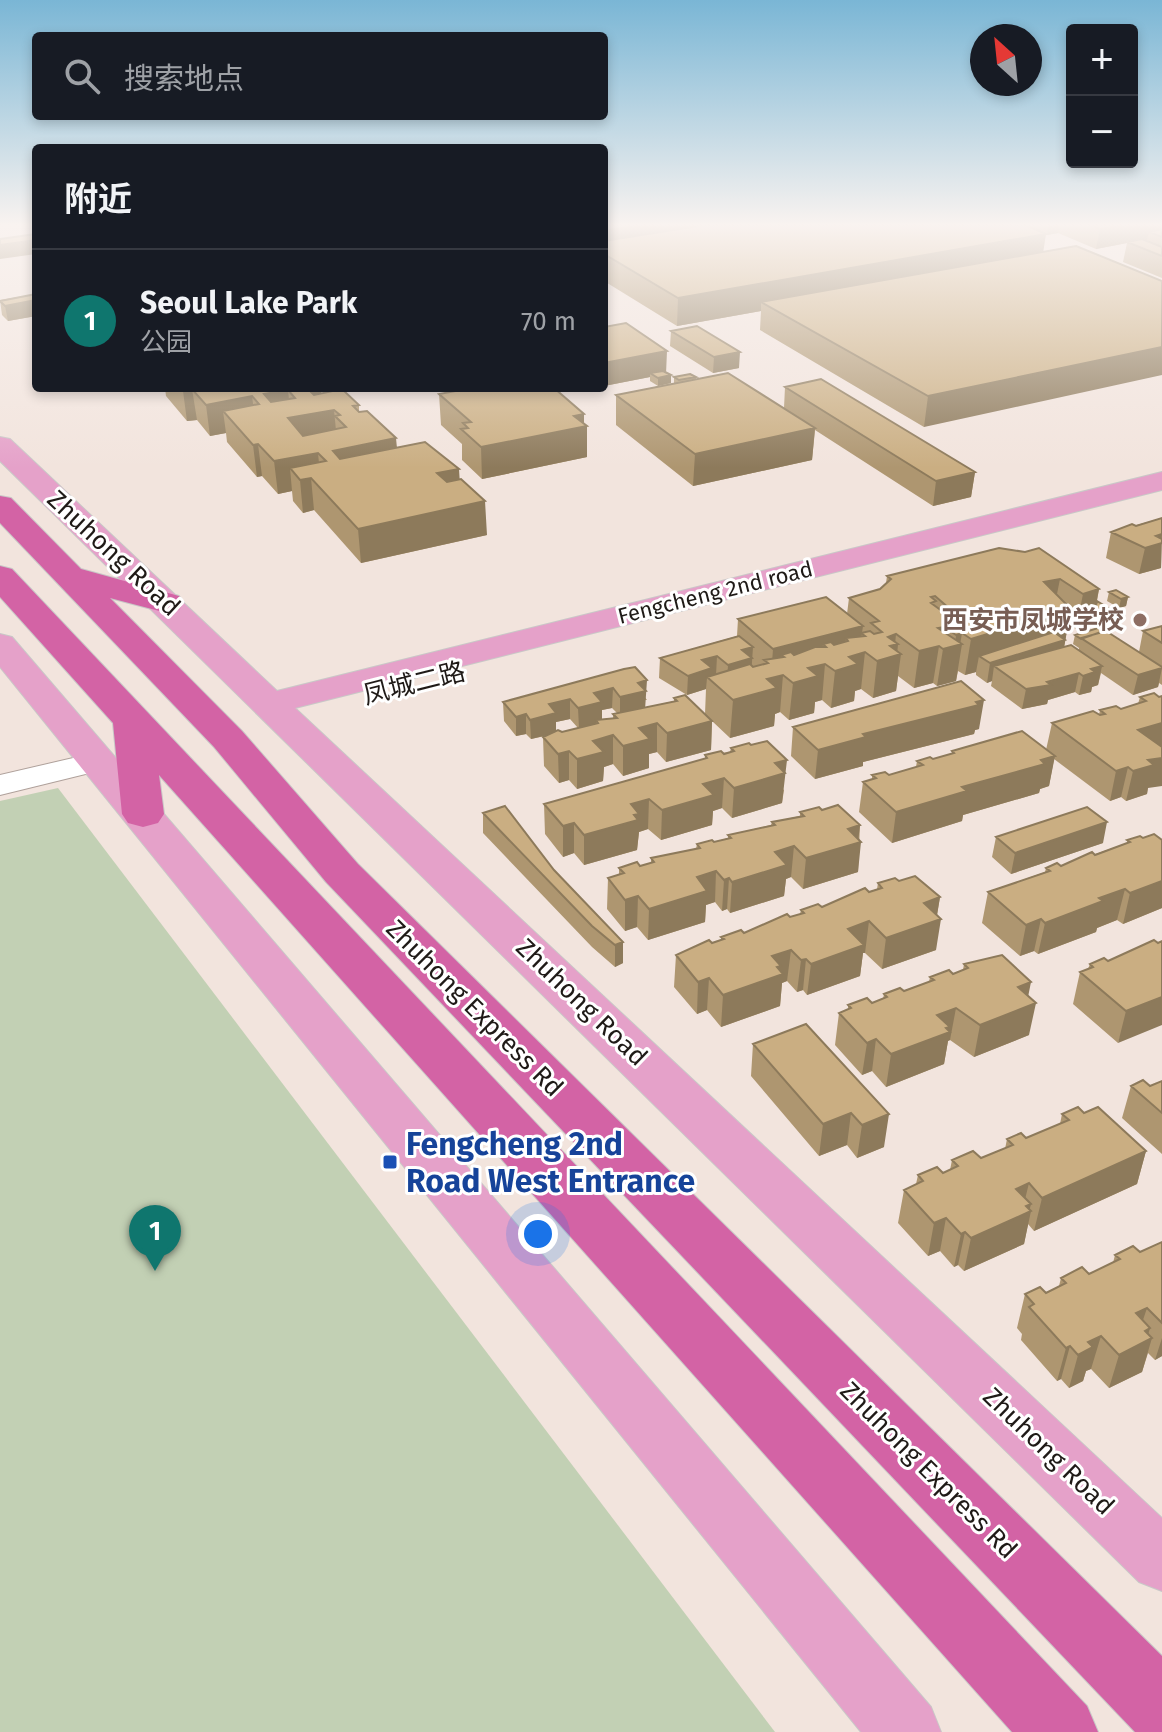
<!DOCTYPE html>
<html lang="zh">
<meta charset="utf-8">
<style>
body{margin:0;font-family:"Fira Sans","Noto Sans SC",sans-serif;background:#242831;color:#f1f3f6}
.controls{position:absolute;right:24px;top:24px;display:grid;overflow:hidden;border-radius:8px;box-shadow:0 4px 12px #0003}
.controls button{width:72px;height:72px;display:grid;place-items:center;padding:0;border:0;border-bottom:2px solid #363941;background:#171b24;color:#f1f3f6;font:40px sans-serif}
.compass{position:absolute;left:970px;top:24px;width:72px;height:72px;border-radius:50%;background:#171b24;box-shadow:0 4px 12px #0003;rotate:333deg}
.you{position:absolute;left:538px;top:1234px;width:28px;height:28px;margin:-20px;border:6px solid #fff;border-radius:50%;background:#1a73e8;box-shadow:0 0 0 12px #1a73e833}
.badge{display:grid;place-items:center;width:52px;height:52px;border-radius:50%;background:#0f766e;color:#fff;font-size:26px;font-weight:700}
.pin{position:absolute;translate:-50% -66px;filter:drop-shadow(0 2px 4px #0008)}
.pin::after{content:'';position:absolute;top:42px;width:28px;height:24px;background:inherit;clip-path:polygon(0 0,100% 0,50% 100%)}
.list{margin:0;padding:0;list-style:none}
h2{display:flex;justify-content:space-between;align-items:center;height:104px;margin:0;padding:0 32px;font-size:34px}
h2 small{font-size:26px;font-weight:400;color:#9ea1a6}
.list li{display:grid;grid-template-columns:52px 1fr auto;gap:24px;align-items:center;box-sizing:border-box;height:144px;padding:0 32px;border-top:2px solid #363941}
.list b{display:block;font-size:30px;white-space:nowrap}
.list p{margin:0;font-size:26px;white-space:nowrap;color:#9ea1a6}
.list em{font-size:26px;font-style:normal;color:#9ea1a6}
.icon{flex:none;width:44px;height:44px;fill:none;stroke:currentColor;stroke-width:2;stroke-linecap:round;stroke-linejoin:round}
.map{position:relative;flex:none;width:1162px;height:1732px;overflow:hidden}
.search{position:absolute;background:#171b24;box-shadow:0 4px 12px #0003;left:32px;top:32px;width:576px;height:88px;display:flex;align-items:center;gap:20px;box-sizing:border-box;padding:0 28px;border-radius:8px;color:#9ea1a6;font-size:30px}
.panel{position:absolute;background:#171b24;box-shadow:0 4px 12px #0003;left:32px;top:144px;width:576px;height:248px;border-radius:8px}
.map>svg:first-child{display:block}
.green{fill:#c2d0b4}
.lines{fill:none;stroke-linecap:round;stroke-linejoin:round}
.minor-casing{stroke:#afa19b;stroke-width:2}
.major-casing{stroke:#c9c8c7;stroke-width:2}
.highway-casing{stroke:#c9c8c7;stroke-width:2}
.minor{fill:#fff;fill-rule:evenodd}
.major{fill:#e5a1c9;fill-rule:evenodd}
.highway{fill:#d363a5;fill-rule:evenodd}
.wall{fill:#ae9670;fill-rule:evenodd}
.shaded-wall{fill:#8d7a5b}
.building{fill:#caae82;stroke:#8d7a5b;stroke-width:2;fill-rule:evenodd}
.education-dot{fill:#8d6e63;stroke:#fff;stroke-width:3}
.transit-dot{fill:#1a4fb4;stroke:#fff;stroke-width:3}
.labels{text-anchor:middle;stroke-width:6;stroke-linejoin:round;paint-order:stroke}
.far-street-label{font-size:22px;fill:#1f1a17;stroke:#fff}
.street-label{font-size:26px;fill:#1f1a17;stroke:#fff}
.education-label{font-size:26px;font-weight:bold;fill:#785e54;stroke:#fff;text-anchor:end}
.near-transit-label{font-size:32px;font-weight:bold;fill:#164399;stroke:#fff;text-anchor:start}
</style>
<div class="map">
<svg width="1162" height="1732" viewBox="0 0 1162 1732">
<rect width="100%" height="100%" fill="#f2e4dd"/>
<!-- green -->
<path class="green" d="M58,788L775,1732H0V801Z"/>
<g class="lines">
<!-- minor casing -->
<g class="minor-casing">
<path id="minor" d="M99,752L110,754L115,761L110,768L0,795V775Z"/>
</g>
<!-- major casing -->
<g class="major-casing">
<path id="major" d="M0,437L10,439L277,691L1162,472V490L295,708L1162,1518V1591L1139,1582L0,461Z
M0,634L12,637L931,1707L941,1732H861L0,667Z"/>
</g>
<!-- highway casing -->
<g class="highway-casing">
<path id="highway" d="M0,496L11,498L81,569L179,596L184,603L179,610L167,613L110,598L242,731L358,864L1162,1656V1732H1135L326,882L214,747L0,523Z
M0,566L12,569L1087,1706L1098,1732H1012L159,775L164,814L158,823L143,827L128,823L122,814L113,723L0,597Z"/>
</g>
<!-- minor -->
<use href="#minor" class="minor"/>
<!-- major -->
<use href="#major" class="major"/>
<!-- highway -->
<use href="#highway" class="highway"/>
</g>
<!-- wall -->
<path class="wall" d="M604,225H1162V278L1123,262L1127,243L1096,249L1058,233L1046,235L924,427L760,330L761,311L677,326L604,281Z
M36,294V316L8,321L2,315L0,300Z
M604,327L666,372L671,383L658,386L650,381V377L604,386Z
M671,331L739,368L713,373L670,346Z
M674,377H696V379L784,408L785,387L975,472L971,497L933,506L815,430L812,460L693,486L616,425V395L674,383Z
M165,388H321V393L359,405V412L397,447L460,480L487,535L361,563L314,510L303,513L293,501L292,491L278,494L262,476L257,477L227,442L226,433L210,436L197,420L187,421L166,396Z
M439,394L584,424L587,457L482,479L462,460V444L441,425Z
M1162,518L1161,568L1139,574L1106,558L1111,532Z
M999,548L1099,589L1097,601L1110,609L1108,618L1096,622L1093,620L1092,625L1076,629L1068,624L1064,647L1079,650V648L1073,644L1075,635L1139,652L1143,631L1162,626V685L1159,683L1158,687L1133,695L1101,673L1098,685L1092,687L1091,692L1079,695L1075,692L1048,700L1047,704L1022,709L991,686L992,681L987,683L976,675V672L965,675L958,671L956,681L937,686L933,683L914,688L898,676L896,691L873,698L861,689L855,691L854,701L831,708L822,700L815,702L814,713L789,720L780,712L775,714L774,726L730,738L712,721L711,750L666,762L657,752L649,754V768L623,776L613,764L604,767L603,781L577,789L569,780L559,783L544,766L543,737L545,736L531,739L526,734L516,736L504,721L503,702L624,669L647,700H645V708L674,701V698L705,714L706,689L687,695L659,678L660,658L737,636L738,619L847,614L849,598L880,589L886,583L887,576ZM612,708L618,714H613V718L602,719V710ZM570,719L578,728L562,732L556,731V722Z
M1109,592L1128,597L1126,606L1119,608L1107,601Z
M1140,697H1159L1147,794L1126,801L1121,797L1110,801L1054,759L1049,786L1040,789L1039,793L963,815L962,821L892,843L859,812L863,782L872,780V775H889L916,767L917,761L933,759L952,754V751L1046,750L1052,723L1099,715L1100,710L1121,709L1138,704Z
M793,727L979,729L975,730L974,734L863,762V766L815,779L791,756Z
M731,748L784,790L782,803L732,818L722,808L713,811L712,825L661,840L648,829L639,832L637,850L584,865L574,853L563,857L545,834L544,804L705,759V755L730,752Z
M822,810L860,825L858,872L803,889L791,877L786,879L784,896L730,913L727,909L722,911L715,902L706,905L705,922L648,940L637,927L625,931L607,909L608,878L619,875V868L640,866L651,863V858L696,849L697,844L714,842L728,838V835L771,825L772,822L800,816V812Z
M483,813L554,870L623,942V963L615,967L592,947L483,833Z
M996,837L1103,843L1011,874L992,857Z
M1143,838L1162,840V908L1123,924L1117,920L1097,928L1096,932L1038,954L1034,951L1020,956L982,923L988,892L1045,872L1046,868L1061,866L1127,843V840Z
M899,881L940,897L937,915L936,950L882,969L865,953H863L860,976L807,995L803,990L797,992L787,981L782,983L780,1006L721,1027L707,1010L697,1014L674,987L676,955L721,940V937L744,933L800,914L801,910L822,907L877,889L878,883Z
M1154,940L1118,1043L1073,1004L1080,972L1088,969L1090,964L1108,961Z
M964,964L1028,996L1029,1035L974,1057L950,1040L948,1041L944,1064L886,1087L872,1071L862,1075L835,1045L839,1013L848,1009V1005L872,1003L883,999L884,994L904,991L929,982L930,977L953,974L963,970Z
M806,1024L884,1147L857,1158L847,1145L819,1156L751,1076L753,1044Z
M1162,1081V1154L1122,1118L1131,1086H1150Z
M1084,1113L1146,1151L1137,1184L1034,1231L1028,1224L1024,1244L964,1271L958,1265L954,1267L940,1251L928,1256L898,1223L904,1190L916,1184L918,1175L943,1173L950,1170L952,1160L981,1158L1005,1149L1007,1139L1026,1138L1060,1124L1062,1114Z
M1162,1242V1356L1155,1360L1148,1353L1142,1372L1109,1388L1091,1369L1086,1371L1083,1381L1069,1388L1061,1379L1057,1381L1021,1340L1022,1334L1017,1328L1025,1294L1046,1293L1059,1286L1061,1278L1089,1274L1113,1263L1115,1255L1140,1252Z"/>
<!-- shaded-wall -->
<path class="shaded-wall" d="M639,225H769L604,254V231Z
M1049,225H1059L1058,233L1047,235Z
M1121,225H1162V237L1149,232L1147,240L1130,243L1127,242V243L1096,249L1100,229Z
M1046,234L1042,260L761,302V311L677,326L678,298Z
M36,240V254L0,259V245Z
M36,300V316L8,321L5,306Z
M1162,347V375L924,427L928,396Z
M667,351L666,374L650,373V377L604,386V363Z
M740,352L739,368L713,373L714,357Z
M671,375V383L658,386V378Z
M306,388H321L323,412L334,410L337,441L291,450L264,394L288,390L291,418Z
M192,389L197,420L187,421L183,391Z
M252,396L256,427L223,411L226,433L210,436L206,405Z
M584,414V426H587V457L482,479L481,447L574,416Z
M815,428L812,460L693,486L695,454Z
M396,438L399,470L336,483L333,451Z
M258,444L262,476L257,477L253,445Z
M318,453L321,485L311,478L314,510L303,513L300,480L290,468L292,491L278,494L274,461Z
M459,469L461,501L437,473Z
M975,472L971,497L933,506L936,481Z
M485,501L487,535L361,563L358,529Z
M1162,534L1161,568L1139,574L1145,548L1156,536Z
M1060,579L1053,614L1044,582Z
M1099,589L1092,625L1076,629L1083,594Z
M1128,597L1126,606L1119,608L1121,599Z
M1071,609L1062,659L994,666L992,681L987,683L990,663L979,656L976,672L965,675L971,639Z
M1110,609L1108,618L1096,622L1098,612Z
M863,626L859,654L846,638L844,658L823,644L821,664L781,655L780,675L771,677L773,649Z
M944,627L941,648L939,646L933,683L914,688L919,651L938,628Z
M962,633L960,645L962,644L956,681L937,686L943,649L955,646L956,635Z
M896,634L895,645L898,644L897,656L901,654L896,691L873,698L877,661L888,637Z
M753,647L751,677L727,684L728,665L742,650Z
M865,652L861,689L855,691L854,701L831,708L835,671L849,657Z
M717,656L716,675L707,678L706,689L687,695L688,676L702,660Z
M825,664L822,700L815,702L814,713L789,720L793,683L808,668Z
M1102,666L1098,685L1092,687L1091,692L1079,695L1083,676L1091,669Z
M1162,668L1158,687L1133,695L1138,675Z
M1079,673L1075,692L1048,700L1047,704L1022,709L1026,689Z
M783,675L780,712L775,714L774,726L730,738L733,700L767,679Z
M647,680L645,710L620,716V697L638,683Z
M613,688L612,708L602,710V722L596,720V724L579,728L578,708L594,693Z
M570,699V719L556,722V733L531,739L530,720L549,704Z
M984,700L979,729L975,730L974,734L863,762V766L815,779L818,750L863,734Z
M526,714V734L516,736V717Z
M712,721L711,750L666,762L667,733Z
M657,723V752L649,754V768L623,776V746L639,728Z
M1162,723V750L1138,730Z
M613,735V764L604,767L603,781L577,789V759L593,741Z
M569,751V780L559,783L558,754Z
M1055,756L1049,786L1040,789L1039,793L963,815L962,821L892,843L896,812L962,787Z
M1162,758V786L1148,788L1147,794L1126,801L1133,771L1148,760Z
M787,760L782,803L732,818L734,788L775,763Z
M1128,767L1121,797L1110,801L1116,771Z
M724,778L722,808L713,811L712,825L661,840L662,810L703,784Z
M649,799L648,829L639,832L637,850L584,865V835L631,804Z
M1107,822L1103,843L1011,874L1015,853Z
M574,823V853L563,857V826Z
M860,825L858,842H861L858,872L803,889L806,858L848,829Z
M794,846L791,877L786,879L784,896L730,913L732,882L775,852Z
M716,871L715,902L706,905L705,922L648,940L649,909L697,877Z
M729,878L727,909L722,911L724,880Z
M1162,881V908L1123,924L1130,893Z
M1125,889L1117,920L1097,928L1096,932L1038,954L1045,923L1099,898Z
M638,896L637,927L625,931V900Z
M940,897L936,921L941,919L936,950L882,969L886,938L924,903Z
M1041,919L1034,951L1020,956L1026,925Z
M869,921L865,953H863L860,976L807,995L811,964L848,929Z
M623,942V963L615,967V945Z
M791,950L787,981L782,983L780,1006L721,1027L723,995L772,956Z
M806,959L803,990L797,992L801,960Z
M709,978L707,1010L697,1014L698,982Z
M1031,982L1026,1007L1036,1003L1029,1035L974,1057L980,1025L1018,987Z
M1162,997V1025L1118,1043L1126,1011Z
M956,1008L950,1040L948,1041L944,1064L886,1087L891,1054L937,1015Z
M876,1039L872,1071L862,1075L867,1043Z
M851,1113L847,1145L819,1156L823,1124Z
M889,1114L884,1147L857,1158L862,1125Z
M1146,1151L1137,1184L1034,1231L1042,1198Z
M1029,1183L1021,1216L1026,1206L1031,1204L1029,1212L1031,1211L1024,1244L964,1271L971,1238L1016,1189Z
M946,1218L940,1251L928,1256L934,1223Z
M965,1232L958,1265L954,1267L961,1234Z
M1147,1308L1136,1341V1313Z
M1150,1328L1146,1342L1152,1338L1142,1372L1109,1388L1119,1355L1145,1331Z
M1101,1336L1091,1369L1086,1371L1083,1381L1069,1388L1078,1355L1088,1342Z
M1162,1338V1356L1155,1360Z
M1070,1346L1061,1379L1057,1381L1066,1348Z"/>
<!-- building -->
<path class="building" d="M604,225H639L604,231Z
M704,225H1026L1046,234L678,298L604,254V241Z
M1090,225H1121L1100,229Z
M1162,229V237L1149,232Z
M36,234V240L0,245V239Z
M1142,239L1162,247V256L1127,242Z
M1076,246L1162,281V347L928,396L761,302Z
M36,294V300L5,306L0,301Z
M626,323L667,351L604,363V327Z
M697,326L740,352L714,357L671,331Z
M663,371L671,375L658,378L650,373Z
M728,373L815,428L695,454L616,395Z
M690,374L696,377L679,380L674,377Z
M821,379L975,472L936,481L785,387Z
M180,388H307L314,395L342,389L359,405L353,406L359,412L367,411L396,438L333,451L340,459L425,442L459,469L437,473L447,482L461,479L485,501L358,529L311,478L300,480L290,468L326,461L318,453L274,461L258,444L253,445L223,411L259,404L252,396L206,405L192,389L183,391ZM288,390L295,398L271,402L264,394ZM334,410L340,415L335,416L346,427L303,436L288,418Z
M472,388H554L584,414L574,416L587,426L481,447L461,429L468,428L463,423L471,422L439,394Z
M1162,518V534L1156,536L1162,539V543L1145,548L1111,532L1132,524L1136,526Z
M999,548L1025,552L1039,548L1099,589L1083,594L1060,579L1044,582L1071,609L971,639L962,633L956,635L944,627L938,628L962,644L943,649L939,646L919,651L896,634L888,637L898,644L890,646L901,654L877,661L865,652L849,657L858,664L835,671L825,664L808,668L818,676L793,683L783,675L767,679L777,688L733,700L707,677L750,664L753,667L768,663L764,660L784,657L781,655L791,652L794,655L815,647H826L823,644L831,642L834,645L848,641L846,638L865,636L861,633L870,631L874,634L882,632L871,623L879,621L849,598L880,589L891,579L887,576ZM935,596L950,609L942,611L931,603L936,601L931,597Z
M1116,590L1128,597L1121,599L1109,592Z
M826,597L863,626L773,649L738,619Z
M1097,601L1110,609L1098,612L1095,610Z
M1162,626V643L1143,631Z
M1098,628L1104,631L1081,639L1075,635Z
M1106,631L1162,667V668L1138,675L1081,638Z
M1054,632L1065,640L990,663L979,656Z
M739,636L753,647L742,650L752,658L728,665L717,656L702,660L712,668L688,676L660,658Z
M1071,645L1102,666L1091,669L1095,672L1083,676L1079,673L1047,682L1051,685L1026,689L994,666Z
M635,667L647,680L638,683L646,691L620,697L613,688L594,693L602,702L578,708L570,699L549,704L556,713L530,720L526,714L516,717L503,702L624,669Z
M961,681L984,700L976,702L979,705L863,734L866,737L818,750L793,727Z
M1154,693L1159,697L1162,696V723L1138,730L1162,747V758L1148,760L1154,765L1133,771L1128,767L1116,771L1052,723L1093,711L1100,715L1105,714L1100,710L1116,706L1121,709L1146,701L1140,697Z
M685,695L712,721L667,733L657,723L639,728L650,739L623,746L613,735L593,741L604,752L577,759L569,751L558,754L543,737L558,730L562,732L598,723L596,720L617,718L613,714L677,701L674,698Z
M1022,731L1055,756L1041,760L1045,764L962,787L967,791L896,812L863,782L876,778L872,775L885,772L889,775L923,765L917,761L930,757L933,759L954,753L952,751Z
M767,741L787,760L775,763L785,773L734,788L724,778L703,784L714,795L662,810L649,799L631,804L639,814L634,815L638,820L584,835L574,823L563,826L544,804L707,758L705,755L721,751L724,754L734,751L731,748L749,743L751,745Z
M838,805L860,825L848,829L861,842L806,858L794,846L775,852L787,865L732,882L729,878L724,880L716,871L697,877L707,891L649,909L638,896L625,900L608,878L624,873L619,868L637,862L640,866L654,862L651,858L700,848L697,844L712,840L714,842L731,838L728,835L775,825L772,822L804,816L800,812L819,807L822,810Z
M505,806L554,870L623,942L615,945L592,926L483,813Z
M1087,807L1107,822L1015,853L996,837Z
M1154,834L1162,840V881L1130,893L1125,889L1099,898L1103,901L1045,923L1041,919L1026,925L988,892L1050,871L1046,868L1057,863L1061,866L1092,852L1095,855L1130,842L1127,840L1140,836L1143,838Z
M915,876L940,897L924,903L941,919L886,938L869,921L848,929L864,945L811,964L806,959L801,960L791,950L772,956L781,966L777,967L783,974L723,995L709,978L698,982L676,955L709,940L712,943L724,939L721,937L741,930L744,933L787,914L790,917L804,913L801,910L818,904L822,907L865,888L869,892L882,888L878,883L895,878L899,881Z
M1154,940L1158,943L1162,941V997L1126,1011L1080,972L1093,967L1090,964L1104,958L1108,961Z
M1002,955L1031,982L1018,987L1036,1003L980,1025L956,1008L937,1015L950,1027L946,1028L950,1032L891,1054L876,1039L867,1043L839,1013L851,1008L848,1005L867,998L872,1003L887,997L884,994L900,988L904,991L934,980L930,977L949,970L953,974L968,968L964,964Z
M806,1024L889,1114L862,1125L851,1113L823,1124L753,1044Z
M1143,1080L1150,1086L1162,1081V1113L1131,1086Z
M1078,1107L1084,1113L1098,1107L1146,1151L1042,1198L1029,1183L1016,1189L1031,1204L1026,1206L1031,1211L971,1238L965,1232L961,1234L946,1218L934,1223L904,1190L923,1181L918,1175L937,1167L943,1173L958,1166L952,1160L973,1151L981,1158L1013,1145L1007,1139L1021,1133L1026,1138L1069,1120L1062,1114Z
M1162,1242V1323L1147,1308L1136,1313L1150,1328L1145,1331L1152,1338L1119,1355L1101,1336L1088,1342L1093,1347L1078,1355L1070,1346L1066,1348L1029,1307L1034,1304L1025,1294L1040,1287L1046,1293L1066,1283L1061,1278L1082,1267L1089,1274L1120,1259L1115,1255L1133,1246L1140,1252Z"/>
<!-- sky -->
<linearGradient id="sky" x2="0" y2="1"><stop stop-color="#7ab6d5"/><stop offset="0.48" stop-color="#f9f3f0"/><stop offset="1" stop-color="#f9f3f0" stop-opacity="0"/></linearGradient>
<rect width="1162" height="468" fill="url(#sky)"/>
<!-- markers -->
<circle class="education-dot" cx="1140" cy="620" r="8"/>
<rect class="transit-dot" x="382" y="1154" width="16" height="16" rx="4"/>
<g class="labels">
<!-- far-street labels -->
<g class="far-street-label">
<text transform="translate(715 592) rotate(-14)" y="8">Fengcheng 2nd road</text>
</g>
<!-- street labels -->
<g class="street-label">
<text transform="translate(114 553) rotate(43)" y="9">Zhuhong Road</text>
<text transform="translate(414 683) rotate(-14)" y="9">凤城二路</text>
<text transform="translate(582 1002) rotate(44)" y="9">Zhuhong Road</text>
<text transform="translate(475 1008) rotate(45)" y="9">Zhuhong Express Rd</text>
<text transform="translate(1049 1451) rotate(44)" y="9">Zhuhong Road</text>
<text transform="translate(929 1470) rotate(45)" y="9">Zhuhong Express Rd</text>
</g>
<!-- education labels -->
<g class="education-label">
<text x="1124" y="629">西安市凤城学校</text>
</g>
<!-- near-transit labels -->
<g class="near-transit-label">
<text x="406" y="1155">Fengcheng 2nd<tspan x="406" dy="37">Road West Entrance</tspan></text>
</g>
</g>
</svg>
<div class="controls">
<button>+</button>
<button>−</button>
</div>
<svg class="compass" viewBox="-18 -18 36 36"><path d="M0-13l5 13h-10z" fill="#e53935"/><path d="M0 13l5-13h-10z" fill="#9ea1a6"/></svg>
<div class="you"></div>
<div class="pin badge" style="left:155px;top:1271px">1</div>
<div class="search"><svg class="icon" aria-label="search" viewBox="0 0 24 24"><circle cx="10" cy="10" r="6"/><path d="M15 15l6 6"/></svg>搜索地点</div>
<section class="panel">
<h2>附近<small></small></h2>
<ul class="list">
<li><span class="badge">1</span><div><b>Seoul Lake Park</b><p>公园</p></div><em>70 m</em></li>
</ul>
</section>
</div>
